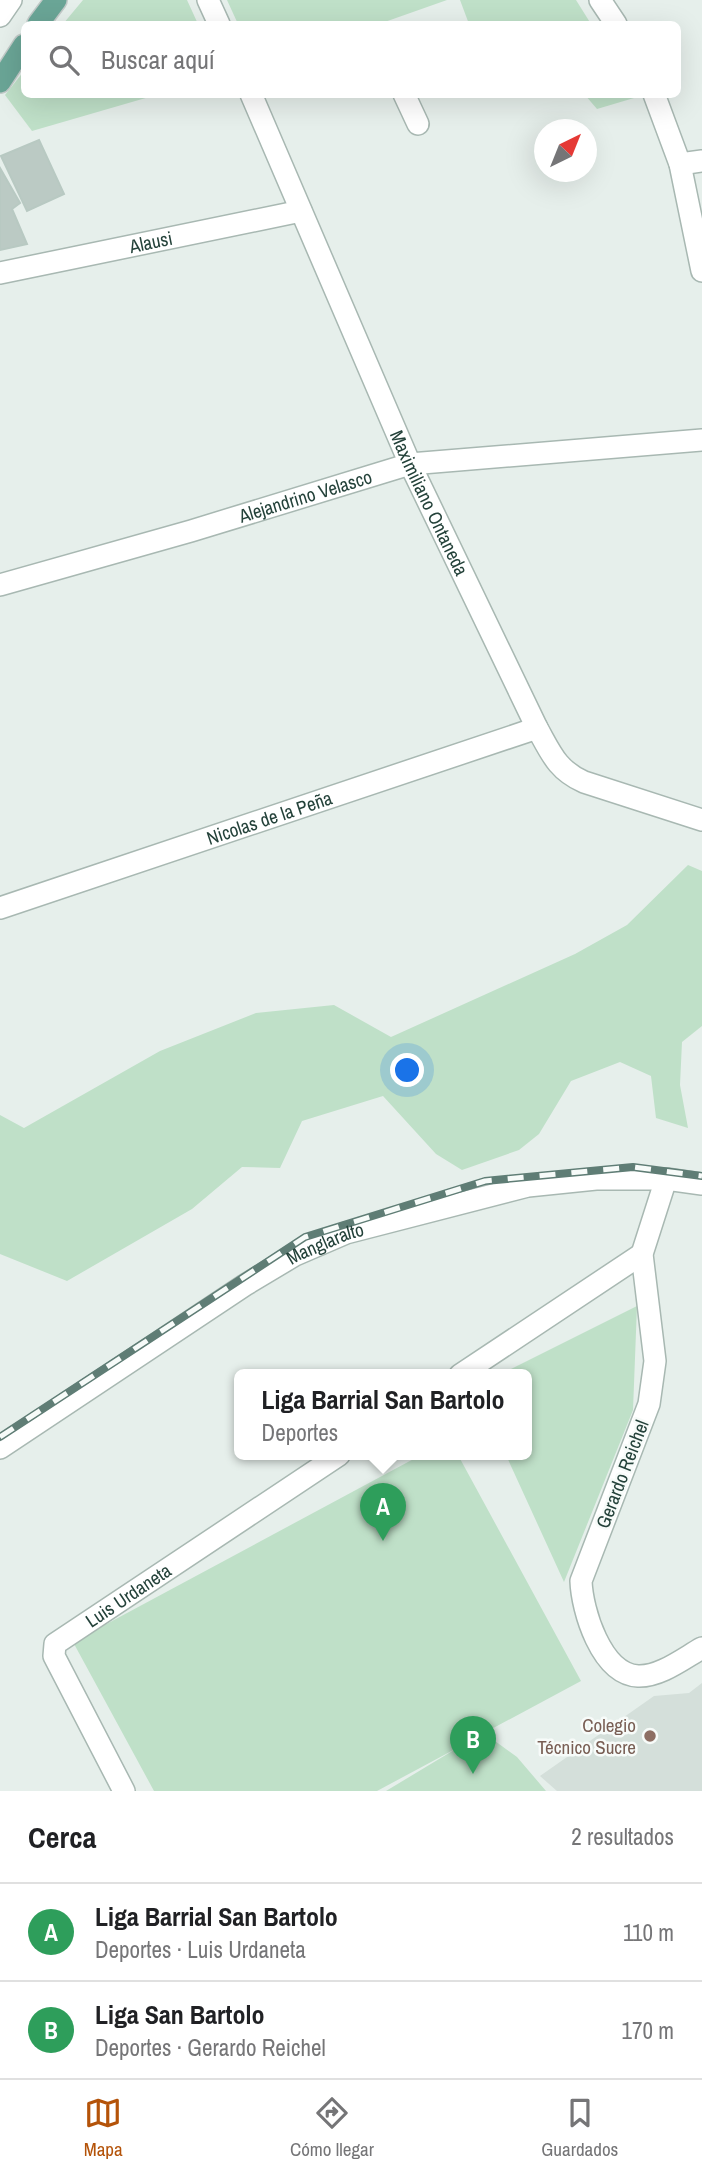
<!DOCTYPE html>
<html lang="es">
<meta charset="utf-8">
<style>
body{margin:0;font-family:"Archivo Narrow",sans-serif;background:#f6f6f6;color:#202124}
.compass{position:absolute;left:534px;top:119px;width:63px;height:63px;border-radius:50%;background:#fff;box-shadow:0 7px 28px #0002;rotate:43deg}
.you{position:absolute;left:408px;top:1071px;width:24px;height:24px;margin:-18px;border:5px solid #fff;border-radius:50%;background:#1a73e8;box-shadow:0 0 0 10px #1a73e833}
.badge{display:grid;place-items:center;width:46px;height:46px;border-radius:50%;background:#b45309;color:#fff;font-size:23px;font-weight:700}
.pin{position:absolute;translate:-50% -58px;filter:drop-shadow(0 2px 4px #0008)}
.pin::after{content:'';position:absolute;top:37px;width:24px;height:21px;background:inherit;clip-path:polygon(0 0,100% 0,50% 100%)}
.popup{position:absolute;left:234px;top:1369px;width:298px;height:91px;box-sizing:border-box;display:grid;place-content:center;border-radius:10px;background:#fff;filter:drop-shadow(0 2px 5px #0005);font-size:23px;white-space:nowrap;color:#757577}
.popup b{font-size:26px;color:#202124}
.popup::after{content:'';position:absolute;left:50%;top:100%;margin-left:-14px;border:14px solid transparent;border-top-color:#fff}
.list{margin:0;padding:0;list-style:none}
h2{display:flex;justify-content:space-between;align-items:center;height:91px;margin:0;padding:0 28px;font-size:30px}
h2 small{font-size:23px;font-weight:400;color:#757577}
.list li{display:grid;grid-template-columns:46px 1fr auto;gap:21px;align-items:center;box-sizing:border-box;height:98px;padding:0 28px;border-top:2px solid #e0e0e0}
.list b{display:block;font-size:26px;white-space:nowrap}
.list p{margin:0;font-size:23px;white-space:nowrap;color:#757577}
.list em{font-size:23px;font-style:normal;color:#757577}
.icon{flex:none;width:38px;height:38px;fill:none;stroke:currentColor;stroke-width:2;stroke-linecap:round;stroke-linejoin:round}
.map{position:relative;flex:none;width:702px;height:1791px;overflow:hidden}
.search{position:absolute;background:#fff;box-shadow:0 7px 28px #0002;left:21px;right:21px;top:21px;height:77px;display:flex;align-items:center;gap:18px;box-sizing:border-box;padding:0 24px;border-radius:10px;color:#757577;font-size:26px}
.sheet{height:287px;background:#fff}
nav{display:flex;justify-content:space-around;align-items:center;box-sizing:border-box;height:98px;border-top:2px solid #e0e0e0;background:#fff;font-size:19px;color:#757577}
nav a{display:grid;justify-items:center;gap:4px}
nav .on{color:#b45309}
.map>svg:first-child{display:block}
.built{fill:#d4dfda}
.green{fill:#bfe0c8}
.building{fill:#bbcac4;stroke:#b8c9c2;stroke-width:2}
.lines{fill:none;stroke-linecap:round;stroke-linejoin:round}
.minor-casing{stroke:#a8b8b2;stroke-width:24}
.major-casing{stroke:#c2cac8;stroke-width:24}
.minor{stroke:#fff;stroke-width:21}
.major{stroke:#6aa596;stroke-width:21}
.rail-casing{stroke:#5f7d75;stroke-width:8}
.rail{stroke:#f7fbf9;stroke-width:5;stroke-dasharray:16;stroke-linecap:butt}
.education-dot{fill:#8d6e63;stroke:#f7fbf9;stroke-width:2.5}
.labels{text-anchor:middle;stroke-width:5;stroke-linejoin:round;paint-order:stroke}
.street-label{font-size:19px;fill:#24423a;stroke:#f7fbf9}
.education-label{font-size:19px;fill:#785e54;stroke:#f7fbf9;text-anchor:end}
</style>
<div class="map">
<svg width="702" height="1791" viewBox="0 0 702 1791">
<rect width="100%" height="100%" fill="#e6efeb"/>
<!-- built -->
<path class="built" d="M702,1683V1791H557L540,1776L654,1696L689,1693Z"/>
<!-- green -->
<path class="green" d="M83,0H187L198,24H63Z
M227,0H447L379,24H238Z
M460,0H576L591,24H529L527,22L521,24H469Z
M24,71V94L156,95L32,131L5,95Z
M585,95H632L634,98L597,109Z
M688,865L702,871V1026L682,1042L680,1085L688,1128L656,1118L651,1076L620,1062L571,1081L539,1134L519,1150L462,1170L436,1154L383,1096L302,1121L280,1168L242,1167L192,1209L67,1281L0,1254V1115L24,1128L160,1051L256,1013L334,1005L391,1037L575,954L627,925Z
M637,1306L633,1410L564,1582L506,1455H526V1375H499Z
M421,1455H458L581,1681L484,1733L517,1757L546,1791H386L459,1747L377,1791H154L73,1642Z"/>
<!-- building -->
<path class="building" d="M39,140L64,194L27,211L1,156Z
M0,168L20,203L12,209L27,244L0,250Z"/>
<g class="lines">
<!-- minor casing -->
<g class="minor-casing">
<g id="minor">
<path d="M208,0L219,24"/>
<path d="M600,0L616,24"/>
<path d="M0,16L11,0"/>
<path id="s1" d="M251,94L410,464L537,728C551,753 557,770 584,782L702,820"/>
<path d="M404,94L418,124"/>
<path d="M654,94L680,164L702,271"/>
<path d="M680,164L702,161"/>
<path id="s2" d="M0,273L301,211"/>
<path id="s3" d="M0,585L191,531L410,464L702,440"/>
<path id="s4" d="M0,908L537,728"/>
<path d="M666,1179L642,1254L655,1361L649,1404L581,1581C582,1610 601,1674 638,1676C660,1677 684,1658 702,1648"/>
<path d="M460,1375L642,1254"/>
<path id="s5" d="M0,1448L245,1285L295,1255L346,1233L528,1186L596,1179H666L702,1184"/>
<path id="s6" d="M124,1791L54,1656L55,1644L339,1455"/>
</g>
</g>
<!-- major casing -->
<g class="major-casing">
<path id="major" d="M38,24L56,0
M0,82L24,45"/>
</g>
<!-- minor -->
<use href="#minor" class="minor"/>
<!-- major -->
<use href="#major" class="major"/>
<!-- rail casing -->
<g class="rail-casing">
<path id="rail" d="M0,1437L305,1237L485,1181L633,1167L702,1176"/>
</g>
<!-- rail -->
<use href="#rail" class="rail"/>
</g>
<!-- markers -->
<circle class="education-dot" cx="650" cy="1736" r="7"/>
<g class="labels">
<!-- street labels -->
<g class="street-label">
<text dy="7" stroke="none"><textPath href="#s2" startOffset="154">Alausi</textPath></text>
<text dy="7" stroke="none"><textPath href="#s3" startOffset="318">Alejandrino Velasco</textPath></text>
<text dy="7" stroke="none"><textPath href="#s1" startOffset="446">Maximiliano Ontaneda</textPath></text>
<text dy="7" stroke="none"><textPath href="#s4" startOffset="284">Nicolas de la Peña</textPath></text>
<text dy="7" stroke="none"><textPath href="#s5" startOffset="385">Manglaralto</textPath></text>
<text transform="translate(622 1474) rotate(-69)" y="7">Gerardo Reichel</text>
<text dy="7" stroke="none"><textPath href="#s6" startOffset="252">Luis Urdaneta</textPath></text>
</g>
<!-- education labels -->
<g class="education-label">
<text x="636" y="1732">Colegio<tspan x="636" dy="22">Técnico Sucre</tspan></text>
</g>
</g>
</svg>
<svg class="compass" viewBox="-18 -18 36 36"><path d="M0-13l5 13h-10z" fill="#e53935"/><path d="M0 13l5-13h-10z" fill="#757577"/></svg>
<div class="you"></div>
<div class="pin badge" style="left:383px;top:1541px;background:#2e9e5b">A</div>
<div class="popup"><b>Liga Barrial San Bartolo</b>Deportes</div>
<div class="pin badge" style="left:473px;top:1774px;background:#2e9e5b">B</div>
<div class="search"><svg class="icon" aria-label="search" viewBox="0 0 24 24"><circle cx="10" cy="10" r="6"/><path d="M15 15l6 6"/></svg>Buscar aquí</div>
</div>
<section class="sheet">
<h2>Cerca<small>2 resultados</small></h2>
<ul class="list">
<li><span class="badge" style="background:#2e9e5b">A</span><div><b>Liga Barrial San Bartolo</b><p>Deportes · Luis Urdaneta</p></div><em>110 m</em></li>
<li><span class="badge" style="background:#2e9e5b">B</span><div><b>Liga San Bartolo</b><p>Deportes · Gerardo Reichel</p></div><em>170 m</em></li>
</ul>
</section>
<nav>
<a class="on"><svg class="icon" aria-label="map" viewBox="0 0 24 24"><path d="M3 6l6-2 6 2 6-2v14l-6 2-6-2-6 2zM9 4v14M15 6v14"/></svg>Mapa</a>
<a><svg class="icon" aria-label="directions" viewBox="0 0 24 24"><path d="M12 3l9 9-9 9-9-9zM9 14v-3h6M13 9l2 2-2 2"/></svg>Cómo llegar</a>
<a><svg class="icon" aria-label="saved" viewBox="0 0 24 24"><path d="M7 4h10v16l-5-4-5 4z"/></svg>Guardados</a>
</nav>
